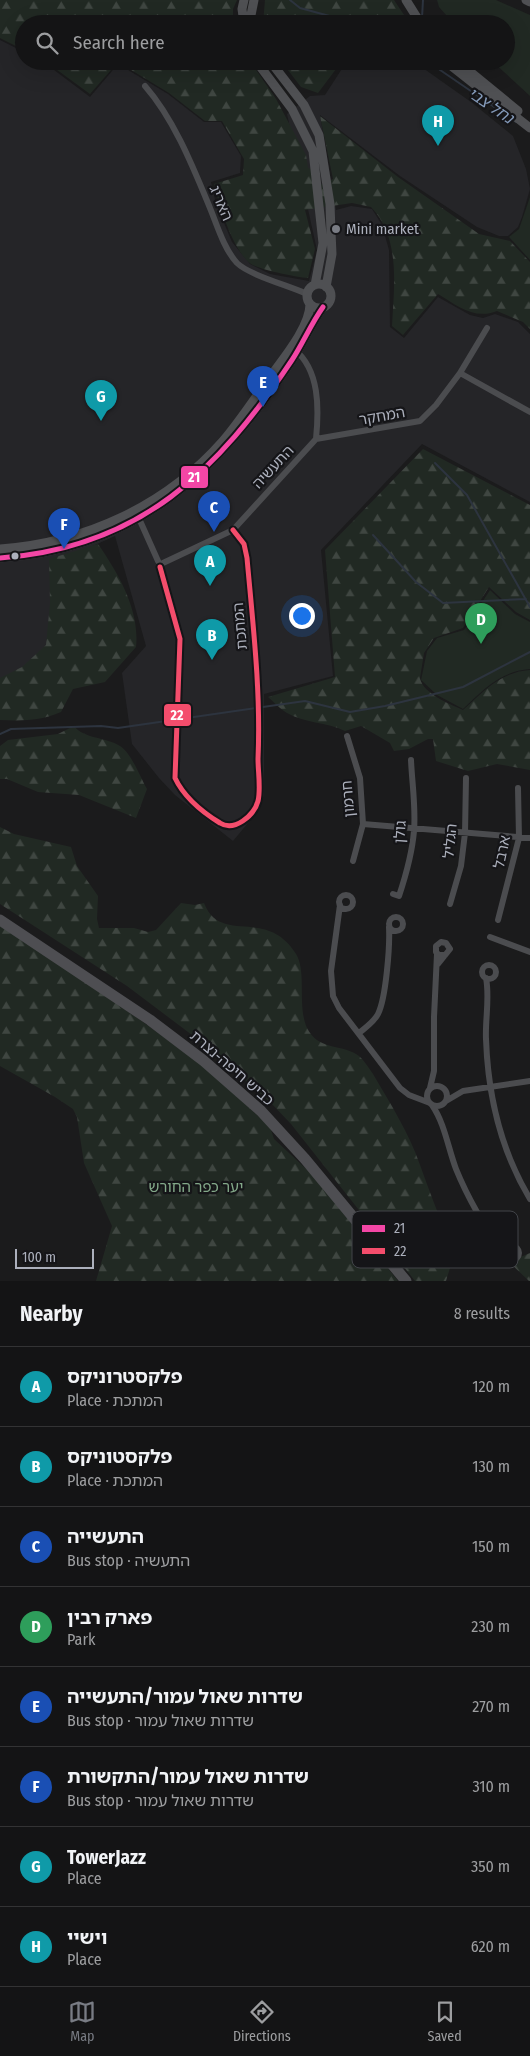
<!DOCTYPE html>
<meta charset="utf-8">
<style>
body{margin:0;font-family:"Fira Sans Condensed","Noto Sans Hebrew",sans-serif;background:#1d1d1e;color:#f1f3f6}
.scale{position:absolute;left:15px;bottom:12px;width:79px;box-sizing:border-box;padding-left:5px;border:2px solid #acb0bc;border-top:0;font-size:14px;line-height:18px;white-space:nowrap;color:#acb0bc;-webkit-text-stroke:4px #151518;paint-order:stroke}
.you{position:absolute;left:301px;top:615px;width:18px;height:18px;margin:-12px;border:4px solid #fff;border-radius:50%;background:#1a73e8;box-shadow:0 0 0 8px #1a73e833}
.badge{display:grid;place-items:center;width:32px;height:32px;border-radius:50%;background:#797c84;color:#fff;font-size:16px;font-weight:700}
.pin{position:absolute;translate:-50% -41px;filter:drop-shadow(0 1px 2px #0008)}
.pin::after{content:'';position:absolute;top:26px;width:18px;height:15px;background:inherit;clip-path:polygon(0 0,100% 0,50% 100%)}
.list{margin:0;padding:0;list-style:none}
h2{display:flex;justify-content:space-between;align-items:center;height:65px;margin:0;padding:0 20px;font-size:21px}
h2 small{font-size:16px;font-weight:400;color:#9d9ea0}
.list li{display:grid;grid-template-columns:32px 1fr auto;gap:15px;align-items:center;box-sizing:border-box;height:80px;padding:0 20px;border-top:1px solid #333334}
.list b{display:block;font-size:19px;white-space:nowrap}
.list p{margin:0;font-size:16px;white-space:nowrap;color:#9d9ea0}
.list em{font-size:16px;font-style:normal;color:#9d9ea0}
.icon{flex:none;width:28px;height:28px;fill:none;stroke:currentColor;stroke-width:2;stroke-linecap:round;stroke-linejoin:round}
.map{position:relative;flex:none;width:530px;height:1281px;overflow:hidden}
.search{position:absolute;background:#141415;box-shadow:0 5px 20px #0002;left:15px;right:15px;top:15px;height:55px;display:flex;align-items:center;gap:12px;box-sizing:border-box;padding:0 18px;border-radius:28px;color:#9d9ea0;font-size:19px}
.sheet{height:705px;background:#141415}
nav{display:flex;justify-content:space-around;align-items:center;box-sizing:border-box;height:70px;border-top:1px solid #333334;background:#141415;font-size:14px;color:#9d9ea0}
nav a{display:grid;justify-items:center;gap:2px}
nav .on{color:#797c84}
.map>svg:first-child{display:block}
.built{fill:#252528}
.forest{fill:url(#forest-firs)}
.park{fill:#212923}
.lines{fill:none;stroke-linecap:round;stroke-linejoin:round}
.stream{stroke:#2d343f;stroke-width:2}
.street{stroke:#4b4c4f;stroke-width:6}
.secondary{stroke:#4f5053;stroke-width:9}
.highway{stroke:#4e4e52;stroke-width:11}
.bus-1-casing{stroke:#151518;stroke-width:9}
.bus-2-casing{stroke:#151518;stroke-width:9}
.bus-1{stroke:#f346a5;stroke-width:5}
.bus-2{stroke:#f44d6c;stroke-width:5}
.poi-dot{fill:#797c84;stroke:#151518;stroke-width:2}
.bus-dot{fill:#acb0bc;stroke:#151518;stroke-width:2}
.labels{text-anchor:middle;stroke-width:4.5;stroke-linejoin:round;paint-order:stroke}
.street-label{font-size:15px;fill:#acb0bc;stroke:#151518}
.poi-label{font-size:15px;fill:#acb0bc;stroke:#151518;text-anchor:start}
.park-label{font-size:15px;fill:#83a889;stroke:#151518}
.water-label{font-size:16px;font-style:italic;fill:#8399b8;stroke:#151518}
.key{fill:#151518;stroke:#424449;stroke-width:1}
.key-label{font-size:14px;fill:#acb0bc}
.line-badge{stroke:#151518;stroke-width:2}
.badge-label{font-size:14px;text-anchor:middle;font-weight:bold;fill:#fff}
</style>
<div class="map">
<svg width="530" height="1281" viewBox="0 0 530 1281">
<defs>
<pattern id="forest-firs" width="22" height="20" patternUnits="userSpaceOnUse" patternTransform="scale(1.25)"><rect width="22" height="20" fill="#212923"/><path d="M5 1l3.5 6h-7zM16 11l3.5 6h-7z" fill="#3f4641"/></pattern>
</defs>
<rect width="100%" height="100%" fill="#1b1b1c"/>
<!-- built -->
<path class="built" d="M0,40L24,52V61H42L90,97L118,64L168,94L204,122H221L241,156L240,173L211,182L216,204L232,242L250,264L270,274L309,281L317,250L287,114L310,96L325,95L347,61H413L471,102L513,136L526,169L530,189L522,217L518,227L508,236H499L477,227L400,176L320,115L336,210L351,206L372,209L382,225L389,250L390,327L404,338L438,297L470,315L483,318L495,314L518,322L530,334V502L422,444L321,550L333,676L264,694V795L258,811L233,841L175,795L159,778L132,744L122,673L146,646L115,536L57,562L52,650L0,685Z"/>
<!-- forest -->
<path class="forest" d="M0,0H237L233,9V24H24V50L0,38Z
M265,0H394L410,24H392L372,19L369,24H263Z
M45,61H250L276,99L306,155L308,168L311,169L318,186L333,179L320,116L398,177L479,234L510,241L530,262V329L523,322L497,311C474,320 458,306 438,294L403,335L392,326C394,287 401,238 371,207L352,203L305,210L315,249L308,278C295,277 261,270 251,264C233,251 219,205 214,184L243,175L244,159L222,121H205L169,93L118,62L90,94Z
M281,61H342L318,93L301,87Z
M423,449L530,505V620L516,612L489,587L463,628L434,638L424,653L420,678C423,694 450,704 463,710C484,691 501,672 530,670V770L497,764L468,771L436,761L433,739H428L409,749L394,751L390,743L361,726L345,731C327,722 304,723 287,713C280,709 274,702 268,697L335,677L325,550Z
M98,544C118,573 140,610 136,647L105,682L73,689L61,712C40,721 22,721 0,720V678L22,667L46,645L50,603L49,559Z
M74,726C84,739 106,737 120,746C132,754 140,777 147,789L136,818L79,795L38,792L7,779H0V746L8,740L58,734Z
M0,827L14,834L71,847L77,866L98,896L97,919L99,928H134L148,932L156,930L181,903L195,905L204,903C221,946 266,906 296,954C307,972 297,1006 307,1028C318,1050 339,1044 356,1054C363,1058 368,1067 373,1074C390,1103 409,1133 420,1165C428,1188 437,1210 445,1232C448,1238 448,1245 452,1250L453,1258L446,1281H415L291,1124L271,1103L196,1038L127,986L0,904Z
M0,925L136,1017L208,1069L270,1127L274,1139L317,1179L398,1281H96L112,1226L84,1163L77,1117L73,1109L55,1097L0,1066Z
M530,1253V1281H529L509,1262Z"/>
<!-- park -->
<path class="park" d="M437,0H496L530,15V96L492,61H506V24H454L439,7Z
M530,197V260L509,237L519,229Z
M490,590L515,614L530,622V669C501,671 483,690 463,709L437,695L421,680L427,651L437,638L464,630Z"/>
<g class="lines">
<!-- stream -->
<path class="stream" d="M290,0L300,8L359,24
M422,18L423,0
M427,61L516,122
M435,463L467,495L530,607
M373,535L416,582L443,603L526,599
M0,734L11,729L101,726L118,728L305,701L350,712L385,706L463,687L530,652"/>
<!-- street -->
<path class="street" d="M145,86C174,119 193,167 210,208C217,225 224,249 237,263C249,275 290,286 307,294
M460,373L530,412
M316,439L420,421L436,405L460,373L487,328
M137,514L158,561
M163,563L233,530L316,439C319,409 320,370 294,349
M160,567L180,639L175,778C184,797 202,812 220,823C234,832 254,816 258,801C261,789 258,772 258,759C261,692 253,625 247,558L244,544L233,530
M347,736L360,778L363,824L353,861
M363,824L530,838
M393,894L399,896C406,875 412,854 414,831C416,808 412,783 411,760
M339 902a7 7 0 1 1 14 0a7 7 0 1 1-14 0Z
M450,904L461,866L465,833L466,778
M340,905L331,971L333,996L339,1008L400,1088L409,1095L430,1103
M389 924a7 7 0 1 1 14 0a7 7 0 1 1-14 0Z
M498,920L519,838L518,788
M490,937L530,952
M438,964L450,949L446,943L441,942L436,946V952L439,955H445
M482 972a7 7 0 1 1 14 0a7 7 0 1 1-14 0Z
M486,978C490,998 485,1019 486,1039C488,1096 500,1149 530,1199
M359,1033C366,1027 374,1022 378,1014C386,998 390,946 389,927
M427 1096a10 10 0 1 1 20 0a10 10 0 1 1-20 0Z
M430,1088L434,1071V1017L437,954
M446,1101L463,1091L530,1081
M432,1105C445,1124 448,1148 456,1169C469,1201 486,1229 505,1256
M505 1253a7 7 0 1 1 14 0a7 7 0 1 1-14 0Z"/>
<!-- secondary -->
<path class="secondary" d="M406,0L421,24
M526,0L530,2
M244,24L242,9L244,0
M254,24L251,15L254,0
M256,61L292,109L313,151L323,243L315,285
M270,61L304,105L319,135L330,204L331,232L332,254L326,287
M445,61L530,128
M457,61L518,111
M307 296a12 12 0 1 1 24 0a12 12 0 1 1-24 0Z
M0,549C85,543 166,506 223,441C240,421 255,398 270,377C283,359 310,327 310,304
M0,558C140,548 218,471 292,360C303,343 311,324 323,307"/>
<!-- highway -->
<path class="highway" d="M0,920L150,1020L204,1061L261,1111L305,1159L406,1281"/>
<!-- bus-1 casing -->
<g class="bus-1-casing">
<path id="bus-1" d="M0,558C140,548 218,471 292,360C303,343 311,324 323,307"/>
</g>
<!-- bus-2 casing -->
<g class="bus-2-casing">
<path id="bus-2" d="M160,567L180,639L175,778C184,797 202,812 220,823C234,832 254,816 258,801C261,789 258,772 258,759C261,692 253,625 247,558L244,544L233,530"/>
</g>
<!-- bus-1 -->
<use href="#bus-1" class="bus-1"/>
<!-- bus-2 -->
<use href="#bus-2" class="bus-2"/>
</g>
<!-- markers -->
<circle class="poi-dot" cx="336" cy="229" r="5"/>
<circle class="bus-dot" cx="15" cy="556" r="4.5"/>
<g class="labels">
<!-- street labels -->
<g class="street-label">
<text transform="translate(221 203) rotate(67)" y="5">האריג</text>
<text transform="translate(382 416) rotate(-10)" y="5">המחקר</text>
<text transform="translate(273 467) rotate(-47)" y="5">התעשיה</text>
<text transform="translate(240 626) rotate(-95)" y="5">המתכת</text>
<text transform="translate(348 799) rotate(-95)" y="5">חרמון</text>
<text transform="translate(400 832) rotate(-86)" y="5">גולן</text>
<text transform="translate(450 841) rotate(-84)" y="5">הגליל</text>
<text transform="translate(502 852) rotate(-78)" y="5">ארבל</text>
<text transform="translate(232 1068) rotate(41)" y="5">כביש חיפה-נצרת</text>
</g>
<!-- poi labels -->
<g class="poi-label">
<text x="346" y="234">Mini market</text>
</g>
<!-- park labels -->
<g class="park-label">
<text x="196" y="1192">יער כפר החורש</text>
</g>
<!-- water labels -->
<g class="water-label">
<text transform="translate(491 105) rotate(34)" y="6">נחל צבי</text>
</g>
</g>
<!-- legend -->
<rect x="352" y="1211" width="166" height="57" rx="8" class="key"/>
<rect x="362" y="1225" width="23" height="7" fill="#f346a5"/>
<rect x="362" y="1248" width="23" height="6" fill="#f44d6c"/>
<g class="key-label">
<text x="394" y="1233">21</text>
<text x="394" y="1256">22</text>
</g>
<g class="line-badge">
<rect x="180" y="465" width="29" height="24" rx="5" fill="#f346a5"/>
<rect x="163" y="703" width="29" height="24" rx="5" fill="#f44d6c"/>
</g>
<g class="badge-label">
<text x="194" y="482">21</text>
<text x="177" y="720">22</text>
</g>
</svg>
<div class="scale">100 m</div>
<div class="you"></div>
<div class="pin badge" style="left:210px;top:586px;background:#0f9aa8">A</div>
<div class="pin badge" style="left:212px;top:660px;background:#0f9aa8">B</div>
<div class="pin badge" style="left:214px;top:532px;background:#1a4fb4">C</div>
<div class="pin badge" style="left:481px;top:644px;background:#2e9e5b">D</div>
<div class="pin badge" style="left:263px;top:407px;background:#1a4fb4">E</div>
<div class="pin badge" style="left:64px;top:549px;background:#1a4fb4">F</div>
<div class="pin badge" style="left:101px;top:421px;background:#0f9aa8">G</div>
<div class="pin badge" style="left:438px;top:146px;background:#0f9aa8">H</div>
<div class="search"><svg class="icon" aria-label="search" viewBox="0 0 24 24"><circle cx="10" cy="10" r="6"/><path d="M15 15l6 6"/></svg>Search here</div>
</div>
<section class="sheet">
<h2>Nearby<small>8 results</small></h2>
<ul class="list">
<li><span class="badge" style="background:#0f9aa8">A</span><div><b>פלקסטרוניקס</b><p>Place · המתכת</p></div><em>120 m</em></li>
<li><span class="badge" style="background:#0f9aa8">B</span><div><b>פלקסטוניקס</b><p>Place · המתכת</p></div><em>130 m</em></li>
<li><span class="badge" style="background:#1a4fb4">C</span><div><b>התעשייה</b><p>Bus stop · התעשיה</p></div><em>150 m</em></li>
<li><span class="badge" style="background:#2e9e5b">D</span><div><b>פארק רבין</b><p>Park</p></div><em>230 m</em></li>
<li><span class="badge" style="background:#1a4fb4">E</span><div><b>שדרות שאול עמור/התעשייה</b><p>Bus stop · שדרות שאול עמור</p></div><em>270 m</em></li>
<li><span class="badge" style="background:#1a4fb4">F</span><div><b>שדרות שאול עמור/התקשורת</b><p>Bus stop · שדרות שאול עמור</p></div><em>310 m</em></li>
<li><span class="badge" style="background:#0f9aa8">G</span><div><b>TowerJazz</b><p>Place</p></div><em>350 m</em></li>
<li><span class="badge" style="background:#0f9aa8">H</span><div><b>וישיי</b><p>Place</p></div><em>620 m</em></li>
</ul>
</section>
<nav>
<a class="on"><svg class="icon" aria-label="map" viewBox="0 0 24 24"><path d="M3 6l6-2 6 2 6-2v14l-6 2-6-2-6 2zM9 4v14M15 6v14"/></svg>Map</a>
<a><svg class="icon" aria-label="directions" viewBox="0 0 24 24"><path d="M12 3l9 9-9 9-9-9zM9 14v-3h6M13 9l2 2-2 2"/></svg>Directions</a>
<a><svg class="icon" aria-label="saved" viewBox="0 0 24 24"><path d="M7 4h10v16l-5-4-5 4z"/></svg>Saved</a>
</nav>
